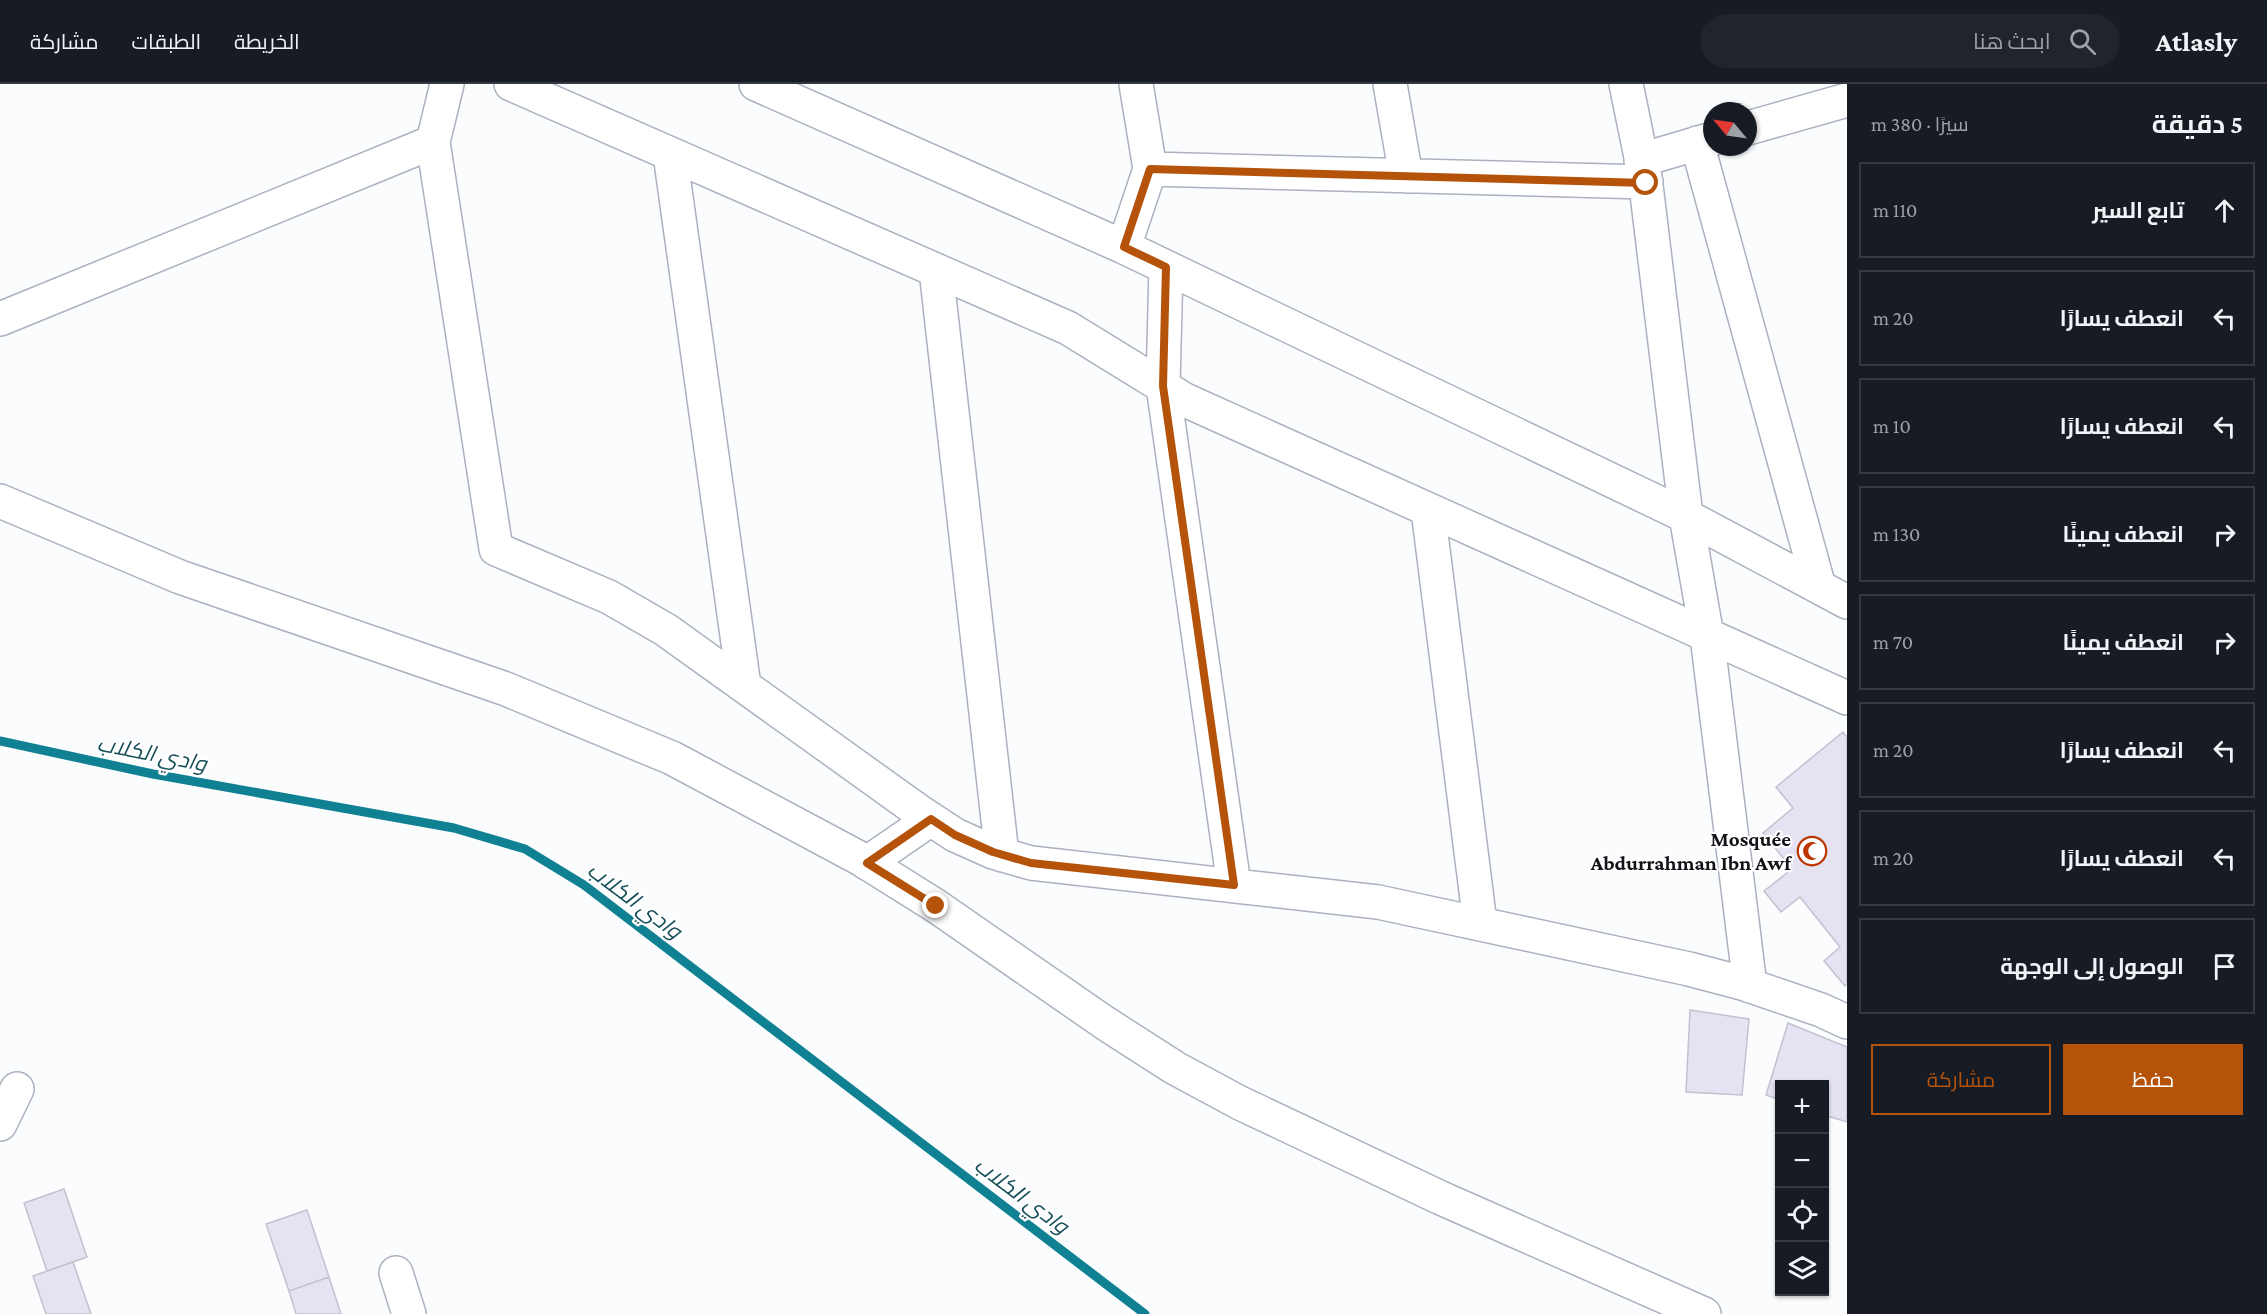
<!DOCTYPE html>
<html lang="ar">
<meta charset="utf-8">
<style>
body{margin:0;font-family:"Crimson Pro",Cairo,serif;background:#20242c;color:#f1f3f6;direction:rtl}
.controls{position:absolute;right:18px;bottom:18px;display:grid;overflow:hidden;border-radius:0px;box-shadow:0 2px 4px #0004}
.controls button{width:54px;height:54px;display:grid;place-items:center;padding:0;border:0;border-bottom:2px solid #363941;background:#171b24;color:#f1f3f6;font:30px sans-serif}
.compass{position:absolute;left:1703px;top:18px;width:54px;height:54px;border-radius:50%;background:#171b24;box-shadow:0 2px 4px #0004;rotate:299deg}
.stop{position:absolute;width:18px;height:18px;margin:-14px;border:4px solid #b45309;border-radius:50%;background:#fff}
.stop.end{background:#b45309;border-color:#fff;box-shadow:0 2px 6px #0008}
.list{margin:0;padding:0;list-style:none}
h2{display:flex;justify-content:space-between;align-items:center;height:78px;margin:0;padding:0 24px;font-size:26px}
h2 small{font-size:20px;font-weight:400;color:#9ea1a6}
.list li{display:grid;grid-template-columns:39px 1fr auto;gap:18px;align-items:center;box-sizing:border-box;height:96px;margin:0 12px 12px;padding:0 12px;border:2px solid #363941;border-radius:0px}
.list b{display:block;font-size:22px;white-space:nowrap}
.list em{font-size:20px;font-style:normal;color:#9ea1a6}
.actions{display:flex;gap:12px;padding:18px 24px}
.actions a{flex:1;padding:14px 0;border:2px solid #b45309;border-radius:0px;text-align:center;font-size:21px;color:#b45309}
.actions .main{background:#b45309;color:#fff}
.icon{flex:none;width:33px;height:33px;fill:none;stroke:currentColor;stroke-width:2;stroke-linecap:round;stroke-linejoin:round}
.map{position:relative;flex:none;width:1847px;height:1230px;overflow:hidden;direction:ltr}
header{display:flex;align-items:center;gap:36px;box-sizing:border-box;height:84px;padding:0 30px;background:#171b24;border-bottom:2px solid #363941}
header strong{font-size:28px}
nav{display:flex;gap:33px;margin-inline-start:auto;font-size:21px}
.search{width:420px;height:54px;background:#20242c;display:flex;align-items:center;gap:15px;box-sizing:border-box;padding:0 21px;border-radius:33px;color:#9ea1a6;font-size:22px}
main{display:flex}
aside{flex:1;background:#171b24}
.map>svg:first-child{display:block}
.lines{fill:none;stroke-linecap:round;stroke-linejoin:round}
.stream{stroke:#108193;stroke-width:9}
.building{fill:#e5e3f2;stroke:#c2c1cf;stroke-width:1.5}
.minor-casing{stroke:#abb1bf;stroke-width:36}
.secondary-casing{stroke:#abb1bf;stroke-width:36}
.minor{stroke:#fff;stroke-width:33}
.secondary{stroke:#fff;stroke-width:33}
.route{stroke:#b45309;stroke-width:8}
.labels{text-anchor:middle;stroke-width:4.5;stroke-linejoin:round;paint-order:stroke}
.poi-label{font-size:21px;font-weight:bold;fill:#101317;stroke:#fff;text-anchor:end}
.water-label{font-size:22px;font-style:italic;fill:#164f59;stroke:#fff}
</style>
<header>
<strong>Atlasly</strong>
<div class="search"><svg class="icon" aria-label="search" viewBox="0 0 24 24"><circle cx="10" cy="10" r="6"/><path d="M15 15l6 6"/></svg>ابحث هنا</div>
<nav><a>الخريطة</a><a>الطبقات</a><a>مشاركة</a></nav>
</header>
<main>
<aside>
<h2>5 دقيقة<small>سيرًا · 380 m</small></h2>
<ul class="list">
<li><svg class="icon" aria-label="ahead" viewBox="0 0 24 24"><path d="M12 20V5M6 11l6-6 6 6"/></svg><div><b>تابع السير</b></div><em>110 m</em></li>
<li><svg class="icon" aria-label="left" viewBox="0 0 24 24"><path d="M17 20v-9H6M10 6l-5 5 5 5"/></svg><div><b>انعطف يسارًا</b></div><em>20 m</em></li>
<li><svg class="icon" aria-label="left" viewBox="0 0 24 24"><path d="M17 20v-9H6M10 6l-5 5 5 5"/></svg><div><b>انعطف يسارًا</b></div><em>10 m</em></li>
<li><svg class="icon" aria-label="right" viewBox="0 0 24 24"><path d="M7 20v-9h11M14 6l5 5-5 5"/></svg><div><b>انعطف يمينًا</b></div><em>130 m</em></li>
<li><svg class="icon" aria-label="right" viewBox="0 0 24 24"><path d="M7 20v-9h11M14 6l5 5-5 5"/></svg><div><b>انعطف يمينًا</b></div><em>70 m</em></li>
<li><svg class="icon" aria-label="left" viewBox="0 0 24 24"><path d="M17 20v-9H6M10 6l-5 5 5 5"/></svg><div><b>انعطف يسارًا</b></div><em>20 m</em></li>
<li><svg class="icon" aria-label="left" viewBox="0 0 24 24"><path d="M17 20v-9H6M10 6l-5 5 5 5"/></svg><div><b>انعطف يسارًا</b></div><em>20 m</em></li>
<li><svg class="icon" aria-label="arrive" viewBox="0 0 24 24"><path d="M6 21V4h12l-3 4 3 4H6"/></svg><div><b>الوصول إلى الوجهة</b></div></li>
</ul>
<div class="actions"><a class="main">حفظ</a><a>مشاركة</a></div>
</aside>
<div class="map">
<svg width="1847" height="1230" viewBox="0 0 1847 1230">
<rect width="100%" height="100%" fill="#fafcfe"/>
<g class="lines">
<!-- stream -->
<path class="stream" d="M0,657L153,690L454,744L525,765L584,801L1145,1230"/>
</g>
<!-- building -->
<path class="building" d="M1843,648L1847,653V900L1845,902L1824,877L1840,863L1800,813L1781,828L1764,807L1792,785L1763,749L1793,724L1776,703Z
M1690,926L1749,935L1742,1011L1686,1008Z
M1788,939L1847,963V1038L1824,1031V1000H1780V1016L1766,1011Z
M64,1105L87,1173L47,1187L24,1119Z
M307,1126L329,1193L289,1207L266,1140Z
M73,1178L91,1230H46L33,1192Z
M329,1193L341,1230H296L289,1207Z"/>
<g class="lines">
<!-- minor casing -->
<g class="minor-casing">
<path id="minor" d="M447,0L433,58L496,465L609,513L666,546L917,726L955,751L993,768L1031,779L1378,818L1689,885L1742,899L1821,926L1847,938
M511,0L1068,244L1185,316L1847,614
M756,0L1124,163L1686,432L1847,518
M1390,0L1406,92
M1626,0L1645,93L1686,432L1707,552L1750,902
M1748,44L1847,16
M1697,59L1819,503
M670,70L744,602
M1641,76L1712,55
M1150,85L1646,98
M1124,163L1150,85L1136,0
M1166,183L1163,302L1234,801
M936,186L1002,771
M0,235L433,58
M1428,426L1480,839
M867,779L931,735
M0,1040L17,1005
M396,1189L409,1230"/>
</g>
<!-- secondary casing -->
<g class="secondary-casing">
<path id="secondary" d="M0,417L180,493L506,605L672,674L861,775L936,822L1105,939L1175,984L1240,1019L1441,1114L1704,1230"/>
</g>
<!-- minor -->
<use href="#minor" class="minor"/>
<!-- secondary -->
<use href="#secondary" class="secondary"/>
</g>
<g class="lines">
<!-- route -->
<path class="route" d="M936,822L867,779L931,735L955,751L993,768L1031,779L1234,801L1163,302L1166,183L1124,163L1150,85L1646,99"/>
</g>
<!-- icons -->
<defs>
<g id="mosque-ring" transform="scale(1.5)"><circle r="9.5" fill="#fff" stroke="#bd3600" stroke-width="1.5"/><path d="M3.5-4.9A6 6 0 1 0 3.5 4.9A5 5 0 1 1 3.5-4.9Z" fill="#bd3600"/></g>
</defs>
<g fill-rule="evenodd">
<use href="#mosque-ring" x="1812" y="767"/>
</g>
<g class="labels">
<!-- poi labels -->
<g class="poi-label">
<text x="1791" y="762">Mosquée<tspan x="1791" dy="24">Abdurrahman Ibn Awf</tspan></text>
</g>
<!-- water labels -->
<g class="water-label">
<text transform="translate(152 669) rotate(11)" y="8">وادي الكلاب</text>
<text transform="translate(635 816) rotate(37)" y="8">وادي الكلاب</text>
<text transform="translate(1022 1111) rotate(37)" y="8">وادي الكلاب</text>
</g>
</g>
</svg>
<div class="controls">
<button>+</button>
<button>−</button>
<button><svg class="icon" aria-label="locate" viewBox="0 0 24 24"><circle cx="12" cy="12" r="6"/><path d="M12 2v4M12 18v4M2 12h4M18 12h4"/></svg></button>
<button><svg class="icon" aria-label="layers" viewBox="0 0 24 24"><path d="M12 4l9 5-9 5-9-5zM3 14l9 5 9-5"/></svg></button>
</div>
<svg class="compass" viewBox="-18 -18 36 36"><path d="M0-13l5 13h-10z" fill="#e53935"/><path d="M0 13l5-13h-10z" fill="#9ea1a6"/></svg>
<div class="stop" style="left:1646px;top:99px"></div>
<div class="stop end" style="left:936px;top:822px"></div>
</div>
</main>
